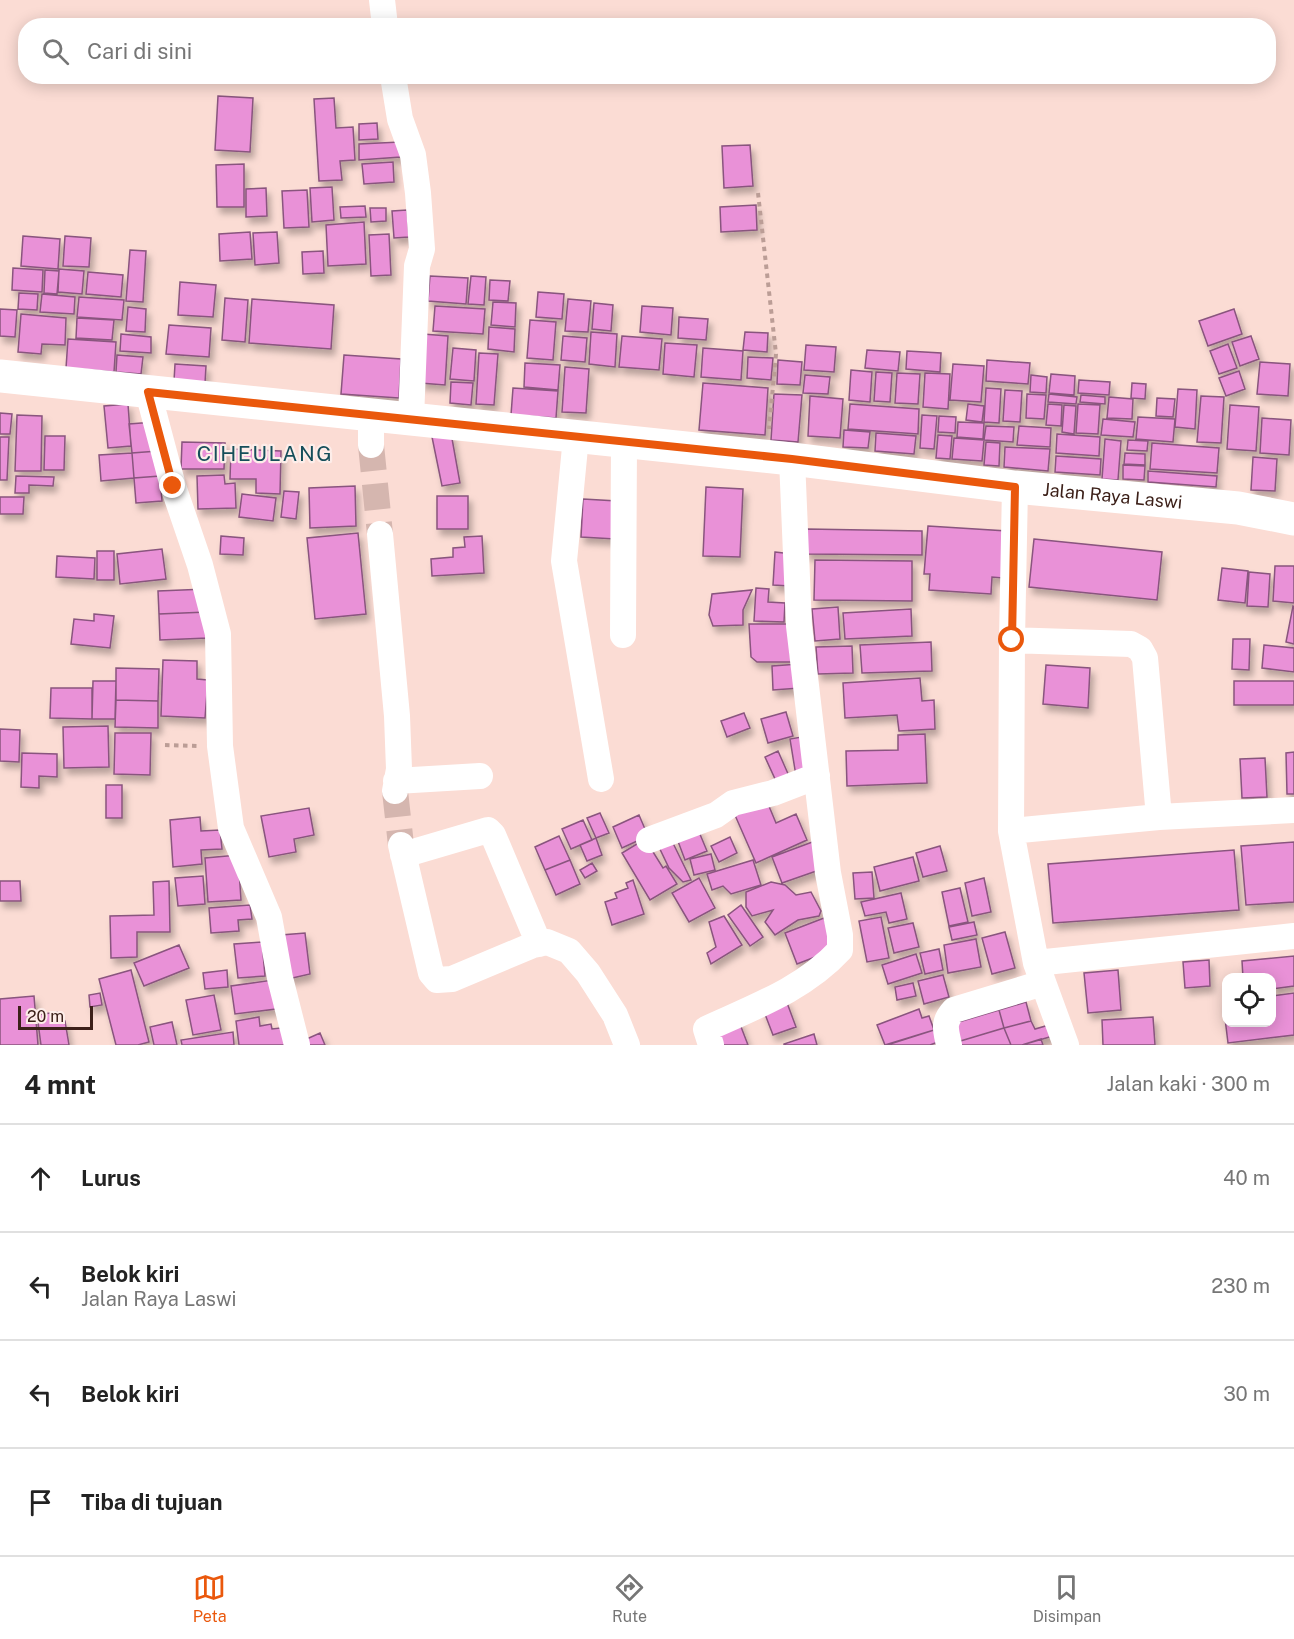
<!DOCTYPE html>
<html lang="id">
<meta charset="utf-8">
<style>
body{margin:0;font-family:"Public Sans",sans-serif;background:#f6f6f6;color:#222}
.controls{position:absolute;right:18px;bottom:18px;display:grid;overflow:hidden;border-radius:12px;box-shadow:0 3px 15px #0003}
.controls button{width:54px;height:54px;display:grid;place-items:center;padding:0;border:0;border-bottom:2px solid #e0e0e0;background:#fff;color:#222;font:30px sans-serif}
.scale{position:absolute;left:18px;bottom:15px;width:75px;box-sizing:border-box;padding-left:6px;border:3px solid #3c2019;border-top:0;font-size:16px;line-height:21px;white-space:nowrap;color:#3c2019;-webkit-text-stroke:4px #fdede9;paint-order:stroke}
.stop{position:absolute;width:18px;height:18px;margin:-14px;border:4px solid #ea580c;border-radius:50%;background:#fff}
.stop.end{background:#ea580c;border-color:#fff;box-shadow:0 2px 6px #0008}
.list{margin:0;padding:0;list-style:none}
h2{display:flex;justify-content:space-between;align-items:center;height:78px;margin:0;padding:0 24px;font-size:26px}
h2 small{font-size:20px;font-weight:400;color:#767676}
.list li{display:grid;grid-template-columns:39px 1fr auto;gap:18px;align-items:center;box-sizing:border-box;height:108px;padding:0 24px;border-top:2px solid #e0e0e0}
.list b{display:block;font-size:22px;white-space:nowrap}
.list p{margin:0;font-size:20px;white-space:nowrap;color:#767676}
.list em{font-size:20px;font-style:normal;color:#767676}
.icon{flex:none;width:33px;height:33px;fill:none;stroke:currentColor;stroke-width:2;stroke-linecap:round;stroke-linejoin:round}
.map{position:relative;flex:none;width:1294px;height:1045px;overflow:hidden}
.search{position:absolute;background:#fff;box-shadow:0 3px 15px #0003;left:18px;right:18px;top:18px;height:66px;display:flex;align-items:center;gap:15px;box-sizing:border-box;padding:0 21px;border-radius:24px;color:#767676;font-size:22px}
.sheet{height:510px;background:#fff}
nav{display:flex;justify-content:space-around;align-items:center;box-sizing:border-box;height:84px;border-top:2px solid #e0e0e0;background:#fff;font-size:16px;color:#767676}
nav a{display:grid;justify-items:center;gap:3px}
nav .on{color:#ea580c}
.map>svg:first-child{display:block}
.building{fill:#e991d7;stroke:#89547e;stroke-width:1.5;filter:url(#shadow)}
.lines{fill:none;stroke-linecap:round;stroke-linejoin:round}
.minor-tunnel{stroke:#d5b6af;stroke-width:26;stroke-dasharray:26 13;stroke-linecap:butt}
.path{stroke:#bb9d96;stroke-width:4;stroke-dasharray:4.5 4.5;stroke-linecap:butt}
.minor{stroke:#fff;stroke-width:26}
.major{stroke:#fff;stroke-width:33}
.route{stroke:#ea580c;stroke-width:8}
.labels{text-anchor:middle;stroke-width:4.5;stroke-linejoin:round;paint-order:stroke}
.street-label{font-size:18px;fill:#3c2019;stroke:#fdede9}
.quarter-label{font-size:21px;letter-spacing:1.5px;fill:#154e5a;stroke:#fdede9}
</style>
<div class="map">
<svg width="1294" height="1045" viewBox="0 0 1294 1045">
<defs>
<filter id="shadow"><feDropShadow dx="3.5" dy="6" stdDeviation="3" flood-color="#0004"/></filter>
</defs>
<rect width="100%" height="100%" fill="#fbdcd4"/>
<!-- building -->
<path class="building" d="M218,96L253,98L250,152L215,150Z
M334,98L336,128L353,127L355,160L340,161L342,180L319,181L314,99Z
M377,123L378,139L359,140V124Z
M400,142L401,157L359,160V144Z
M750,145L753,186L724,188L722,146Z
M393,162L394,182L364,184L362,164Z
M244,164V207H217L216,165Z
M332,187L334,220L312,222L310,188Z
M266,188L267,216L246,217V189Z
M307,190L309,227L284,228L282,191Z
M756,205L757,230L721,232L720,207Z
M365,206L366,217L341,218L340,207Z
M370,208H386V221L371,222Z
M407,210L409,237L394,238L392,211Z
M364,222L366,264L328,266L326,225Z
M250,232L252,259L220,261L219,234Z
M277,232L279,263L255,265L253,233Z
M389,234L391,275L371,276L369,235Z
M23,236L60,239L58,269L21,266Z
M65,236L91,238L89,267L63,266Z
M130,250L146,251L143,302L126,301Z
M323,251L324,273L303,274L302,252Z
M13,268L43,270L42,292L12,290Z
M59,269L84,271L82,294L58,292Z
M45,270L59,271L57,294L44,293Z
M88,272L123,275L121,297L86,294Z
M430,276L468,278L466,304L428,301Z
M471,276L486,277L484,305L468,304Z
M490,280L510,281L508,301L489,300Z
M180,282L216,285L213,317L178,315Z
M538,292L564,294L562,319L536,317Z
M19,293L38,294L37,310L18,309Z
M42,294L75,297L74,314L40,312Z
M79,297L124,300L122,320L77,317Z
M225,298L248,300L245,342L222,340Z
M252,299L334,305L331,349L249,343Z
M568,299L591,301L588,332L565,331Z
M493,302L516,303L515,327L491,325Z
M594,303L613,305L611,331L592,329Z
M435,306L485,309L483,334L433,331Z
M642,306L673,308L671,335L640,332Z
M128,307L146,309L145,332L126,331Z
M0,309L17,310L15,337L0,336Z
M1234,309L1242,334L1208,346L1199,321Z
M21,314L66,318L65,345L42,344L41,354L18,352Z
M679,317L708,319L706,340L678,338Z
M77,318L114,320L112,340L76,338Z
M530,320L556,322L553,360L527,358Z
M169,325L211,328L209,357L166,354Z
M489,327L515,329L514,352L488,349Z
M591,332L617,334L615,367L589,364Z
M745,332L768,333L767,352L743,350Z
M121,334L151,337V353L120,351Z
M423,334L448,336L445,385L420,383Z
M563,336L587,338L585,362L561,360Z
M622,336L662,339L659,370L619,367Z
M1251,336L1259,359L1240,366L1232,342Z
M68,339L116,342L114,372L66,368Z
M665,343L697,345L694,377L663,374Z
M1228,344L1237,368L1219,374L1210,351Z
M806,345L836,347L834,372L804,370Z
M453,348L476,350L474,381L450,379Z
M703,348L743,351L741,380L701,377Z
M867,350L900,352L898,371L865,368Z
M907,351L941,353L940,372L906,369Z
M479,353L498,354L494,405L476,404Z
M117,355L143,357L141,374L116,372Z
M344,355L401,359L399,398L341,394Z
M748,357L773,358L771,380L747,378Z
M778,360L802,362L800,385L777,384Z
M987,360L1030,363L1028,384L986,381Z
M1260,362L1290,364L1288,396L1257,394Z
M525,363L560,365L558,390L524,387Z
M175,364L206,366L205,383L174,381Z
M953,364L984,366L981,402L950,400Z
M565,367L589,369L586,413L562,412Z
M851,370L872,372L870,402L849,400Z
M1239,371L1245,389L1226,396L1219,378Z
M876,372L892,373L890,402L874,401Z
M897,373L920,374L918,404L895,403Z
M925,373L950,374L948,409L923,407Z
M1051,374L1075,376L1074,395L1049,393Z
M805,375L830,377L828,394L803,393Z
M1031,375L1047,377L1046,393L1030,392Z
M1079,380L1110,382L1109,395L1078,393Z
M451,382L473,383L471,405L450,403Z
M703,383L768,388L765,435L699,430Z
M1132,383L1146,384L1145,399L1131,398Z
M513,388L558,391L556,418L511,415Z
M986,388L1001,389L999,423L984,422Z
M1178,389L1197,390L1195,429L1175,427Z
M1005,390L1022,391L1020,422L1003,421Z
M774,394L802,395L798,442L771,440Z
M1027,394L1046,395L1044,419L1026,418Z
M1049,394L1077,397L1076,404L1048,402Z
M1081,395L1105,397V404L1080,402Z
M810,396L843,399L840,438L808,436Z
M1201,396L1224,397L1221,443L1197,442Z
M1109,397L1133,399L1132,419L1107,418Z
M1157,398L1175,399L1173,417L1156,416Z
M128,404L131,446L108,448L104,406Z
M850,404L919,409L918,434L848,429Z
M968,404L984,406L982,422L966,420Z
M1048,404L1062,405L1061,426L1046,425Z
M1078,404L1100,405L1098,434L1076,433Z
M1064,405L1076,406L1074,434L1062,432Z
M1230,405L1259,407L1256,451L1227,449Z
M0,413L12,414L10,434H0Z
M17,415L42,416L41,471H15Z
M922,415L937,416L934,449L920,448Z
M939,416L956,417L955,433L938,432Z
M1138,417L1175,419L1173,442L1136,439Z
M1262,418L1291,420L1289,455L1260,453Z
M1103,419L1135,422L1133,437L1101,435Z
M154,422L158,451L132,453L129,424Z
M958,422L984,423L983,439L957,437Z
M986,426L1014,427L1013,442L984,440Z
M1019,426L1051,428L1050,447L1017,445Z
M844,430L870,432L868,448L843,447Z
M451,433L460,483L442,486L432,437Z
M876,433L916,436L914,454L875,451Z
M1057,434L1100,437L1099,456L1056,453Z
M938,435L952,436L950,459L936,458Z
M45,436H65L64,470H44Z
M0,437H9L7,480H0Z
M954,438L984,440L982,461L952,459Z
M1105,439L1121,441L1118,480L1102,479Z
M1128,440L1148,441L1147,451L1127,450Z
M182,442L225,443L224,469H181Z
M986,442L1000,443L999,466L984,465Z
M1152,443L1219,448L1217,473L1150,469Z
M1005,447L1050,449L1048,471L1004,467Z
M231,449L281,451L280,494L256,493V479H230Z
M158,451L160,476L134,478L132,453Z
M132,453L134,478L101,481L99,455Z
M1125,453L1145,454V465L1124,464Z
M1056,456L1101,459L1100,475L1055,472Z
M1253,457L1277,459L1275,491L1251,490Z
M1123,465L1145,466L1144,480L1123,479Z
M1148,471L1217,476L1216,487L1148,482Z
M224,475L225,484L235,483L236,508L198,509L197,476Z
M16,476L54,477L53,486L29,485V493H15Z
M160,476L162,501L136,503L134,478Z
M355,486L356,526L310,528L309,488Z
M706,487L743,489L740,557L703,556Z
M284,491L299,492L296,519L281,517Z
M242,494L276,498L273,521L239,517Z
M437,496H468V529H437Z
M0,497H24L23,514H0Z
M583,499L617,501L615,539L581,537Z
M928,526L1007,531L1003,578L992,577L991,594L929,590L930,574H924Z
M807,529L922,531V555L806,554Z
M358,533L366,614L315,619L307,538Z
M221,536L244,538L243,555L220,554Z
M482,536L484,573L432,576L431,559L453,557V548L465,547L464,537Z
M1034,539L1162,552L1157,600L1029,587Z
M162,549L166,579L120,584L117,554Z
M97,551H114V580H97Z
M775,552L792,554L790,586L773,585Z
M57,556L95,558L94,579L56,577Z
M815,560L912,561V601L814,600Z
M1275,566H1294V603L1273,601Z
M1222,568L1248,571L1245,603L1218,600Z
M1249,572L1270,574L1268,607L1247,606Z
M756,588L769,589L768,602L785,603L784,622L754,621Z
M206,589L207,612L159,614L158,591Z
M752,590L743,610V625L713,626L709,615L712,594Z
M1293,606L1294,607V644L1286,642Z
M838,607L840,639L815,641L812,609Z
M911,609L912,636L845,639L843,613Z
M207,612L208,638L160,640L159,614Z
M94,614L114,616L110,648L71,644L74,619L94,621Z
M749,624H789L791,662H757L751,657Z
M1233,639H1250L1249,670L1232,669Z
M931,642L932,671L862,673L860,645Z
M1264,645L1294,648V672L1262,668Z
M852,646L853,673L818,674L816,647Z
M163,660L197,661V679L208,680L205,718L161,716Z
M799,664L800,688L773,690L772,666Z
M1046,665L1090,668L1088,708L1043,704Z
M116,668L159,669L158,701L116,700Z
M920,678L922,701L934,700L935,729L899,731L897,715L845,718L843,683Z
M93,681H116L115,719H92Z
M1234,681H1294V705H1234Z
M51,688H92V719L50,718Z
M116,700L158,701V728L115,727Z
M786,712L793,736L768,743L761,719Z
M744,713L750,728L727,737L721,721Z
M108,726L109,767L64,768L63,727Z
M0,729L20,730L19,762L0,761Z
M115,733H151L150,775L114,774Z
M925,734L927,783L847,786L846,751L898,750V735Z
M807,736L814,773L796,776L790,739Z
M778,751L789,776L776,781L765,757Z
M1294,752V794H1287L1286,753Z
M22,753L57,754V777L39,776V788L21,787Z
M1265,758L1267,797L1242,798L1240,759Z
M106,785H122V818H106Z
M766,799L776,823L796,814L807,840L756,863L734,813Z
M309,808L314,835L294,839L296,852L269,857L261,816Z
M600,813L609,833L596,838L587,818Z
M639,815L648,836L622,848L613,827Z
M200,817L201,831L220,830L222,849L201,850L202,864L173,867L170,820Z
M583,820L592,840L571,849L562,829Z
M697,827L707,851L685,860L676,836Z
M559,836L570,860L545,870L535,847Z
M730,837L737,853L719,862L711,846Z
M596,838L602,855L587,861L580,845Z
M645,839L663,868L666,866L677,884L650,900L622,853Z
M671,839L691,880L683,882L669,868L658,845Z
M815,841L825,868L782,883L772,857Z
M1294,842V902L1246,905L1241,846Z
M940,846L947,871L923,877L916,853Z
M1234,850L1239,910L1053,923L1048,864Z
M711,854L715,870L694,875L690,859Z
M238,855L241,900L208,902L205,858Z
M913,857L919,881L880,891L874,867Z
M570,860L580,884L556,895L545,870Z
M753,860L761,885L731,894L723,886L712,890L707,874Z
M592,863L597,871L585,878L580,870Z
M872,872L874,898L855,899L853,873Z
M203,876L205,904L178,906L175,878Z
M699,878L715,908L689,922L672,893Z
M984,878L991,912L972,916L965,883Z
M633,880L644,914L612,925L605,902L617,898L615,893L628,888L626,883Z
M0,881H20L21,901H0Z
M169,881L170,932H137V957L111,958L110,916L154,915L153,882Z
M771,882L785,885L796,895L811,892L821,911L819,916L798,920L775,935L765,922L773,910L752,916L746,907V892Z
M960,888L968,922L949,926L942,892Z
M901,893L907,919L889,923L886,912L865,916L861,902Z
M250,905L252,919L238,920L239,931L211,933L209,908Z
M741,905L763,937L750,946L728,915Z
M724,916L742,945L711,964L707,953L716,947L709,922Z
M881,917L889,958L867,962L859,921Z
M824,918L836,949L797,964L785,933Z
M974,922L977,935L952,940L949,927Z
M913,923L919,947L894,953L888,928Z
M1005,932L1015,968L992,974L982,938Z
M305,933L310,974L288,979L281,935Z
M976,939L981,967L948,973L944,945Z
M262,942L265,976L238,978L234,944Z
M179,945L189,968L144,986L134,963Z
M939,949L943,970L925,974L920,953Z
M916,954L922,973L888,984L882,965Z
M1294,956V986L1272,989V978H1243L1242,961Z
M1209,960L1210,986L1185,988L1183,962Z
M131,970L149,1042L138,1045H116L99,979Z
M227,970L228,987L205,989L203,973Z
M1118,970L1121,1010L1088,1013L1084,973Z
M943,975L949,997L924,1004L918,981Z
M273,980L276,1009L235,1014L231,986Z
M913,983L916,996L897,1000L895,987Z
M100,993L102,1005L90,1007L89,995Z
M1294,993V1035L1228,1043L1223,1002H1226V1023H1272V996Z
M214,995L221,1030L193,1035L186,1000Z
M34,996L38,1045H0V999Z
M786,1000L796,1027L773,1035L763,1009Z
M1026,1002L1031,1021L1004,1028L999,1010Z
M919,1009L922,1018L929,1016L934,1030L885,1045L877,1025Z
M999,1010L1004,1028L957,1042L952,1024Z
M57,1012L59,1022L65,1021L69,1045H41L37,1015Z
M259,1017L260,1026L271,1024L272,1029L289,1027L291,1045H239L236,1021Z
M1153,1017L1155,1045H1103L1102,1020Z
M738,1019L748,1045H715L709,1031Z
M1031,1021L1035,1029L1049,1025L1053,1036L1022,1045H1011L1004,1028Z
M172,1022L177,1045H154L150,1027Z
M1004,1028L1011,1045H958L957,1042Z
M934,1030L938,1042L930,1045H887Z
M233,1032L234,1045H182L181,1040Z
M320,1033L325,1045H301L300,1042Z
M814,1034L817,1045H784V1044Z
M1041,1039L1043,1045H1022Z"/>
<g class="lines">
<!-- minor-tunnel -->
<path class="minor-tunnel" d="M371,445L380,534
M395,791L401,845"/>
<!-- path -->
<path class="path" d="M758,193L776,354L769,429
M165,745L197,746"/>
<!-- minor -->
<path class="minor" d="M382,0L385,26
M393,76L400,119L413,155L418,193L422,249L417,266L411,419
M148,392L173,486L200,565L218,634L220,746L231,828L269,917L280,978L297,1045
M371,415V445
M576,437L564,561L601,779
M1015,487L1012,640L1011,831L1036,963L1066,1045
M380,534L397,716L399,769L395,791
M623,635L624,442
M1012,640L1131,644L1140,649L1145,658L1159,817
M396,781L480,776
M1011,831L1159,817L1294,810
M649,840L716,815L733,803L773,793L817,776
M401,845L431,973L437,980L452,979L533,945L547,942L569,951L588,973L615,1015L627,1045
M403,855L488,830L493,835L539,944
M1036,963L1294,936
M711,1045L706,1029C754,1007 804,989 840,950V935L828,873L799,626L792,459
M949,1045C946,1030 942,1023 954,1010L1043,983"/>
<!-- major -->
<path class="major" id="s1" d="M0,376L792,459L1015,487L1238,508L1294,519"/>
</g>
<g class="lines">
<!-- route -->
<path class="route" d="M173,486L148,392L792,459L1015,487L1012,640"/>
</g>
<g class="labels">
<!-- street labels -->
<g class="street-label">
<text dy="6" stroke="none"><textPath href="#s1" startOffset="1119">Jalan Raya Laswi</textPath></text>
</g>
<!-- quarter labels -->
<g class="quarter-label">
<text x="265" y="461">CIHEULANG</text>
</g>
</g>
</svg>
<div class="controls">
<button><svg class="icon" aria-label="locate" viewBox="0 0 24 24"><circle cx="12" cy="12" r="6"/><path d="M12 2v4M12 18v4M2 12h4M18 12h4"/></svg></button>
</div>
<div class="scale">20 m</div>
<div class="stop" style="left:1012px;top:640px"></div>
<div class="stop end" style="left:173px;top:486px"></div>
<div class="search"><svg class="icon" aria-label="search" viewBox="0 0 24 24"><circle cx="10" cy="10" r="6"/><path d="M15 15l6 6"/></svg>Cari di sini</div>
</div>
<section class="sheet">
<h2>4 mnt<small>Jalan kaki · 300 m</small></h2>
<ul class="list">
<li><svg class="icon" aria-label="ahead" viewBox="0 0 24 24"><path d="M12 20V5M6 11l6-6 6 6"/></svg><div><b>Lurus</b></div><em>40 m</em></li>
<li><svg class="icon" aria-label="left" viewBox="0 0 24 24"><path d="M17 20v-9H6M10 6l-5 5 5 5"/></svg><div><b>Belok kiri</b><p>Jalan Raya Laswi</p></div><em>230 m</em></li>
<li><svg class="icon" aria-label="left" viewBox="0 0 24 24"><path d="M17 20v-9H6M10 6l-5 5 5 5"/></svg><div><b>Belok kiri</b></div><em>30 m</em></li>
<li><svg class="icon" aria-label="arrive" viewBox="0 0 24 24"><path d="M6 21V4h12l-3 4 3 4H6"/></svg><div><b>Tiba di tujuan</b></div></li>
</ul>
</section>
<nav>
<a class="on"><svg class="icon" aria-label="map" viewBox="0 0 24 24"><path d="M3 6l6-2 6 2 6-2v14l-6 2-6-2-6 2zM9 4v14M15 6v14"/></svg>Peta</a>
<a><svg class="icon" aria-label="directions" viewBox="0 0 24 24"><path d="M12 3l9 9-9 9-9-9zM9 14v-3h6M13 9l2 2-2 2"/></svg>Rute</a>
<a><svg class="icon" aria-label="saved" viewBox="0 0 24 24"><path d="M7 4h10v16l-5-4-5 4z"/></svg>Disimpan</a>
</nav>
